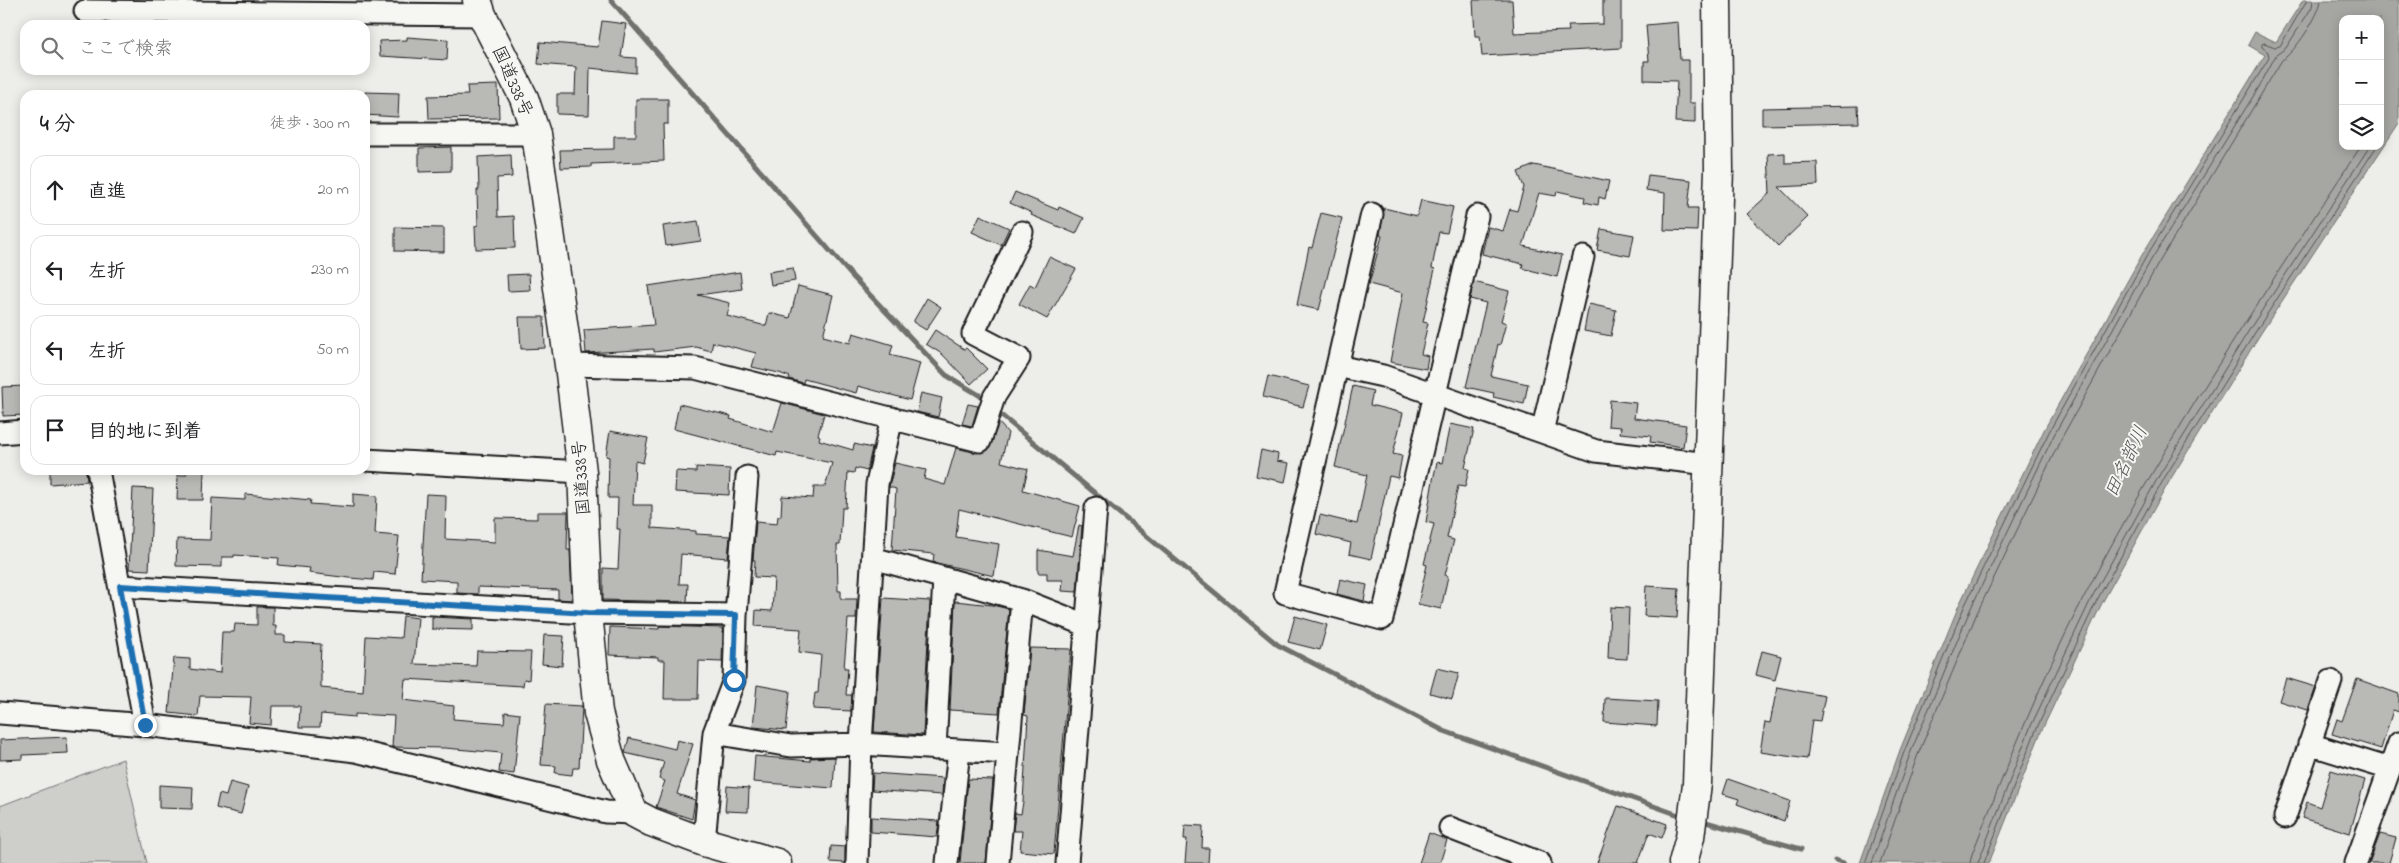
<!DOCTYPE html>
<html lang="ja">
<meta charset="utf-8">
<style>
body{margin:0;font-family:"Indie Flower","Klee One",sans-serif;background:#f6f6f6;color:#202124}
.controls{position:absolute;right:15px;top:15px;display:grid;overflow:hidden;border-radius:10px;box-shadow:0 2px 12px #0003}
.controls button{width:45px;height:45px;display:grid;place-items:center;padding:0;border:0;border-bottom:1px solid #e0e0e0;background:#fff;color:#202124;font:25px sans-serif}
.stop{position:absolute;width:15px;height:15px;margin:-11px;border:4px solid #1f6fb2;border-radius:50%;background:#fff}
.stop.end{background:#1f6fb2;border-color:#fff;box-shadow:0 1px 5px #0008}
.list{margin:0;padding:0;list-style:none}
h2{display:flex;justify-content:space-between;align-items:center;height:65px;margin:0;padding:0 20px;font-size:21px}
h2 small{font-size:16px;font-weight:400;color:#757577}
.list li{display:grid;grid-template-columns:32px 1fr auto;gap:15px;align-items:center;box-sizing:border-box;height:70px;margin:0 10px 10px;padding:0 10px;border:1px solid #e0e0e0;border-radius:15px}
.list b{display:block;font-size:19px;white-space:nowrap}
.list em{font-size:16px;font-style:normal;color:#757577}
.icon{flex:none;width:28px;height:28px;fill:none;stroke:currentColor;stroke-width:2;stroke-linecap:round;stroke-linejoin:round}
.map{position:relative;flex:none;width:2399px;height:863px;overflow:hidden}
.search{position:absolute;background:#fff;box-shadow:0 2px 12px #0003;left:20px;top:20px;width:350px;height:55px;display:flex;align-items:center;gap:12px;box-sizing:border-box;padding:0 18px;border-radius:15px;color:#757577;font-size:19px}
.panel{position:absolute;background:#fff;box-shadow:0 2px 12px #0003;left:20px;top:90px;width:350px;height:385px;border-radius:15px}
.map>svg:first-child{display:block}
.green{fill:#cececb;stroke:#757574}
.water{fill:#a6a6a3;stroke:#6f6f6d;fill-rule:evenodd}
.lines{fill:none;stroke-linecap:round;stroke-linejoin:round}
.shore{stroke:#535352;stroke-width:1}
.stream{stroke:#6f6f6d;stroke-width:5}
.building{fill:#b9b9b6;stroke:#1c1c1c}
.street-casing{stroke:#1c1c1c;stroke-width:25}
.secondary-casing{stroke:#1c1c1c;stroke-width:31}
.highway-casing{stroke:#1c1c1c;stroke-width:31}
.street{stroke:#f6f6f2;stroke-width:21}
.secondary{stroke:#f6f6f2;stroke-width:28}
.highway{stroke:#f6f6f2;stroke-width:28}
.route{stroke:#1f6fb2;stroke-width:6}
.labels{text-anchor:middle;stroke-width:4;stroke-linejoin:round;paint-order:stroke}
.street-label{font-size:18px;fill:#1c1c1c;stroke:#f6f6f2}
.water-label{font-size:19px;font-style:italic;fill:#535352;stroke:#f6f6f2}
</style>
<div class="map">
<svg width="2399" height="863" viewBox="0 0 2399 863">
<rect width="100%" height="100%" fill="#edede9"/>
<filter id="ink" filterUnits="userSpaceOnUse"><feTurbulence type="fractalNoise" baseFrequency=".02" numOctaves="2"/><feDisplacementMap in="SourceGraphic" scale="10" xChannelSelector="R" yChannelSelector="G"/><feConvolveMatrix kernelMatrix="1 2 1 2 8 2 1 2 1" color-interpolation-filters="sRGB"/></filter>
<g filter="url(#ink)">
<!-- green -->
<path class="green" d="M123,759L147,863H0V806Z"/>
<!-- water -->
<path class="water" d="M2303,0H2399V123L2261,333L2170,480L2102,603L2041,732L1989,863H1860L1900,750L1959,605L2044,430L2142,255L2265,55L2248,45L2255,32L2276,42ZM2343,19H2380V146H2343Z"/>
<g class="lines">
<!-- shore -->
<path class="shore" d="M1865,863L1904,752L1964,607L2049,432L2146,257L2269,58L2268,52L2262,47V44L2264,43L2275,47L2280,46L2307,0
M1872,863L1910,754L1970,610L2054,435L2151,260L2259,87L2276,55L2286,48L2312,7L2313,0
M1880,863L1917,757L1977,613L2061,439L2158,264L2282,60C2294,53 2320,15 2321,0
M1970,863L1972,854C2007,766 2042,677 2086,593C2166,438 2265,292 2361,146
M1978,863L2030,728L2092,597L2160,474L2251,327L2370,146
M1984,863L2036,730L2097,600L2165,477L2256,331L2377,146"/>
<!-- stream -->
<path class="stream" d="M611,0L852,276L946,375L984,398
M1002,416L1278,645L1444,731L1676,814
M1706,822L1801,849
M1835,860L1844,863"/>
</g>
<!-- building -->
<path class="building" d="M1473,0H1512L1514,33L1569,31L1568,25L1603,24V0H1621V48L1482,56L1480,36H1475Z
M602,21L626,24L621,57L636,58V73L590,68L589,115L557,114V94H575L576,67L538,64L540,42L598,47Z
M1678,22L1680,60H1689V103H1695V123L1675,122L1677,81L1644,80V61H1649L1646,25Z
M407,37L448,40L447,60L380,56L379,41L407,40Z
M498,85L499,118L429,119L428,96L468,95L467,86Z
M365,92L399,93L398,117L365,115Z
M636,99H668V124H663L664,161L591,164V167L561,168L560,150L614,149V136H636Z
M1858,106L1859,123L1762,125V108Z
M451,147V171L419,172V148Z
M1785,153V163L1817,162L1818,185L1779,187L1808,217L1778,246L1747,214L1770,193L1768,154Z
M511,155L512,177L497,178L498,217L514,216L515,248L476,249L475,226L478,225L477,190H479L478,157Z
M1534,165L1609,181L1605,199L1599,197L1598,205L1584,202L1585,197L1557,191L1556,196L1539,193L1523,246L1562,255L1557,277L1522,268L1523,264L1482,254L1488,227L1503,231L1510,209L1517,211L1524,187L1518,172Z
M1648,175L1691,180L1688,208H1698L1697,231L1664,230L1665,193L1646,190Z
M1015,192L1058,210L1059,207L1084,218L1076,234L1031,215L1032,213L1010,203Z
M1421,200L1453,207L1447,233L1439,232L1432,268L1435,269L1423,322L1428,323L1421,354L1428,356L1426,369L1390,362L1403,293L1369,284L1382,236L1380,235L1384,208L1417,216Z
M1321,213L1342,218L1319,310L1297,305L1309,247L1312,248Z
M980,215L1009,228L1001,245L972,232Z
M698,221L701,241L666,246L663,226Z
M395,227L444,228V252L395,251Z
M1601,229L1634,235L1630,256L1597,250Z
M1049,257L1076,269L1047,319L1019,304L1030,284L1035,287Z
M793,268L795,281L771,285L769,272Z
M740,272L742,289L698,295L730,303L727,316L766,326L769,313L790,318L798,286L833,295L823,336L850,343L853,333L893,345L890,355L920,363L910,400L858,386L856,393L804,379L803,383L789,379L790,377L779,373L752,367L756,353L713,342L711,351L696,347L654,352V349L586,353L584,330L654,325L648,286Z
M529,274L530,290L508,291L507,275Z
M1474,282L1509,291L1501,321L1506,323L1500,345L1498,344L1491,376L1528,384L1524,404L1493,397L1494,393L1466,387L1486,303L1470,299Z
M927,298L941,307L926,330L913,322Z
M1589,304L1616,310L1611,336L1584,331Z
M519,317H544L545,348L521,349Z
M935,330L964,349L966,348L987,369L971,384L942,354L926,344Z
M1268,376L1309,386L1303,407L1263,397Z
M25,386V415L3,416L2,387Z
M1353,386L1373,391L1370,405L1403,413L1393,454L1402,456L1398,478L1389,476L1371,559L1349,554L1351,543L1316,534L1320,515L1357,524L1367,475L1335,467Z
M921,393L942,398L938,417L917,412Z
M1610,400L1636,403L1634,418L1686,425L1683,447L1650,442L1651,436L1620,433L1621,427L1608,426Z
M782,403L824,414L818,435L820,436L819,440L853,450L854,444L872,448L867,471L855,468L854,473L848,472L846,508H842L840,545H837L838,591H841V599H857L856,619H848L844,668H848L846,695H852L851,711L813,709L815,693H818L821,655L799,652L801,629L755,626L756,610L772,611L774,578L754,577L755,560H753L756,522L777,524L778,516H781L782,496L813,498L814,487H825L832,463L777,452L776,456L674,429L679,404L731,416L730,419L773,432Z
M968,404L978,406L972,426L962,424Z
M999,423L1008,433L1001,462L1028,469L1023,490L1080,506L1072,537L959,509L956,537L999,544L994,576L933,562L934,554L892,550L896,489L889,487L895,463L926,470L924,479L945,485L956,448L977,453L988,450Z
M1450,424L1474,429L1465,468L1469,469L1465,487L1458,486L1447,538L1454,540L1445,575L1448,576L1441,609L1418,604L1427,565L1424,564L1434,524L1426,522L1433,480L1437,462L1442,463Z
M610,431L648,438L643,463L635,461L633,505H652V528L696,531V534L730,536L728,558L681,554L679,584H688L687,602L603,600V568L618,569L620,529H617L618,498H608L609,457L606,456Z
M1261,450L1278,454L1277,461L1289,463L1285,482L1256,476Z
M696,467L730,469L729,495L675,492L676,471L696,472Z
M50,470H86L87,481L50,484Z
M186,470H204L203,500H177L178,475H186Z
M133,488L153,489L149,570L129,569Z
M245,494L311,500L310,504L353,507V494L377,496L375,534L399,536L395,574L374,572L373,580L350,578L309,573L310,568L278,565L279,558L234,555V557H222V567L176,566L177,539L210,540L212,498L245,500Z
M426,494L446,495L445,539L495,542V518L537,519V512H568L567,550H570L572,600L558,599V590L478,587V594L457,593V581L421,579Z
M1079,525L1082,526L1077,592L1062,591L1063,580H1047V573H1038V550L1073,556Z
M1340,579L1367,585L1364,601L1337,594Z
M1646,586L1679,588L1677,618L1644,616Z
M883,598L930,601L923,735L874,732Z
M955,601L992,605L1009,609L999,713L950,710Z
M257,607H273V626H276V635H285V642L321,644L320,671H321V688L363,692L366,636L401,638L403,616L418,618L414,664L476,666L477,651L531,652L529,680L524,679L523,686L405,679L403,700L454,706L453,719L504,723L505,712L520,714L514,774L499,772L501,753L445,748L392,747L394,716L355,714V717L321,714L320,727H299L300,706H272L271,725L249,723L251,697L200,696L198,716L169,713L174,658L190,659V669L220,673L222,632H234L235,624L257,625Z
M1610,607L1629,608L1627,659L1608,658Z
M1295,616L1327,625L1320,650L1288,642Z
M432,617L473,619V630L432,629Z
M659,626L723,628L722,662L699,661L698,699H664L665,660H658V657L609,655L610,627L659,629Z
M544,635L564,636L562,666L542,664Z
M1030,648L1071,649L1054,854L1020,851L1022,831H1013L1015,813L1021,814L1023,802L1028,716L1024,715Z
M1762,651L1781,656L1775,680L1756,675Z
M1437,668L1459,673L1452,699L1430,693Z
M2286,678L2316,687L2308,710L2279,701Z
M2357,679L2399,694V712L2393,710L2381,749L2332,734L2337,719L2342,721Z
M757,685L790,691L786,730L753,727Z
M1777,687L1825,696L1820,721L1812,720L1807,759L1760,752L1765,722L1770,723Z
M1605,698L1658,701L1657,726L1604,722Z
M546,704L582,706L579,768H573L572,775L555,773L556,766L541,765Z
M67,737L68,753L23,755V759L0,760V740Z
M629,738L675,749L677,740L693,744L677,794L695,800L692,819L656,807L665,781L659,779L664,762L625,753Z
M755,756L810,761V758L835,757L833,788L753,782Z
M2331,770L2365,780L2350,833L2302,818L2307,802L2320,807Z
M873,773L943,778L942,795L872,790Z
M968,779L993,780L986,863H960Z
M1728,779L1790,801L1784,821L1737,804L1739,799L1723,794Z
M230,782L248,787L241,814L216,808L219,794L226,796Z
M159,785L193,787L192,809L159,808Z
M727,786L749,788L748,812L725,811Z
M1618,806L1667,824L1662,838L1649,833L1638,863H1597Z
M871,817L939,821L937,837L871,832Z
M1185,825L1203,826L1202,848H1209L1208,863H1185L1187,839H1184Z
M1429,833L1447,840L1440,863H1419Z
M2380,834L2396,838L2389,863H2369Z
M831,846L845,847V863L830,862Z"/>
<g class="lines">
<!-- street casing -->
<g class="street-casing">
<path id="street" d="M85,11L482,15
M365,134H536
M1372,214L1285,593L1382,619L1477,216
M569,365L695,368L980,441L994,397L1019,358L973,334L1022,232
M1337,366L1383,376L1596,451L1709,464
M1542,432L1583,257
M0,433L25,431
M365,460L582,472
M98,470L145,725
M873,558L1022,600L1088,626
M120,586L588,613L736,615
M0,713L145,725L356,751L606,812L634,813
M714,733L791,746L861,744L1007,753
M2309,744L2390,769
M935,749L944,578
M2285,817L2331,681
M1450,828L1540,863
M704,842L714,733L734,680L736,615L747,477
M857,863L861,744L877,484L892,418
M947,863L959,750
M998,863L1022,600
M1067,863L1096,508
M2356,863L2399,743"/>
</g>
<!-- secondary casing -->
<g class="secondary-casing">
<path id="secondary" d="M1683,863L1690,837L1697,784L1719,170L1717,0"/>
</g>
<!-- highway casing -->
<g class="highway-casing">
<path id="highway" d="M477,0L482,15L524,98L536,134L569,365L582,472L588,613L598,713L611,760L634,813L651,822L704,842L777,863"/>
</g>
<!-- street -->
<use href="#street" class="street"/>
<!-- secondary -->
<use href="#secondary" class="secondary"/>
<!-- highway -->
<use href="#highway" class="highway"/>
</g>
</g>
<g class="lines" filter="url(#ink)">
<!-- route -->
<path class="route" d="M145,725L120,586L588,613L736,615L734,680"/>
</g>
<g class="labels">
<!-- street labels -->
<g class="street-label">
<text transform="translate(513 81) rotate(66)" y="6">国道338号</text>
<text transform="translate(581 478) rotate(-94)" y="6">国道338号</text>
</g>
<!-- water labels -->
<g class="water-label">
<text transform="translate(2125 461) rotate(-65)" y="7">田名部川</text>
</g>
</g>
</svg>
<div class="controls">
<button>+</button>
<button>−</button>
<button><svg class="icon" aria-label="layers" viewBox="0 0 24 24"><path d="M12 4l9 5-9 5-9-5zM3 14l9 5 9-5"/></svg></button>
</div>
<div class="stop" style="left:734px;top:680px"></div>
<div class="stop end" style="left:145px;top:725px"></div>
<div class="search"><svg class="icon" aria-label="search" viewBox="0 0 24 24"><circle cx="10" cy="10" r="6"/><path d="M15 15l6 6"/></svg>ここで検索</div>
<section class="panel">
<h2>4 分<small>徒歩 · 300 m</small></h2>
<ul class="list">
<li><svg class="icon" aria-label="ahead" viewBox="0 0 24 24"><path d="M12 20V5M6 11l6-6 6 6"/></svg><div><b>直進</b></div><em>20 m</em></li>
<li><svg class="icon" aria-label="left" viewBox="0 0 24 24"><path d="M17 20v-9H6M10 6l-5 5 5 5"/></svg><div><b>左折</b></div><em>230 m</em></li>
<li><svg class="icon" aria-label="left" viewBox="0 0 24 24"><path d="M17 20v-9H6M10 6l-5 5 5 5"/></svg><div><b>左折</b></div><em>50 m</em></li>
<li><svg class="icon" aria-label="arrive" viewBox="0 0 24 24"><path d="M6 21V4h12l-3 4 3 4H6"/></svg><div><b>目的地に到着</b></div></li>
</ul>
</section>
</div>
